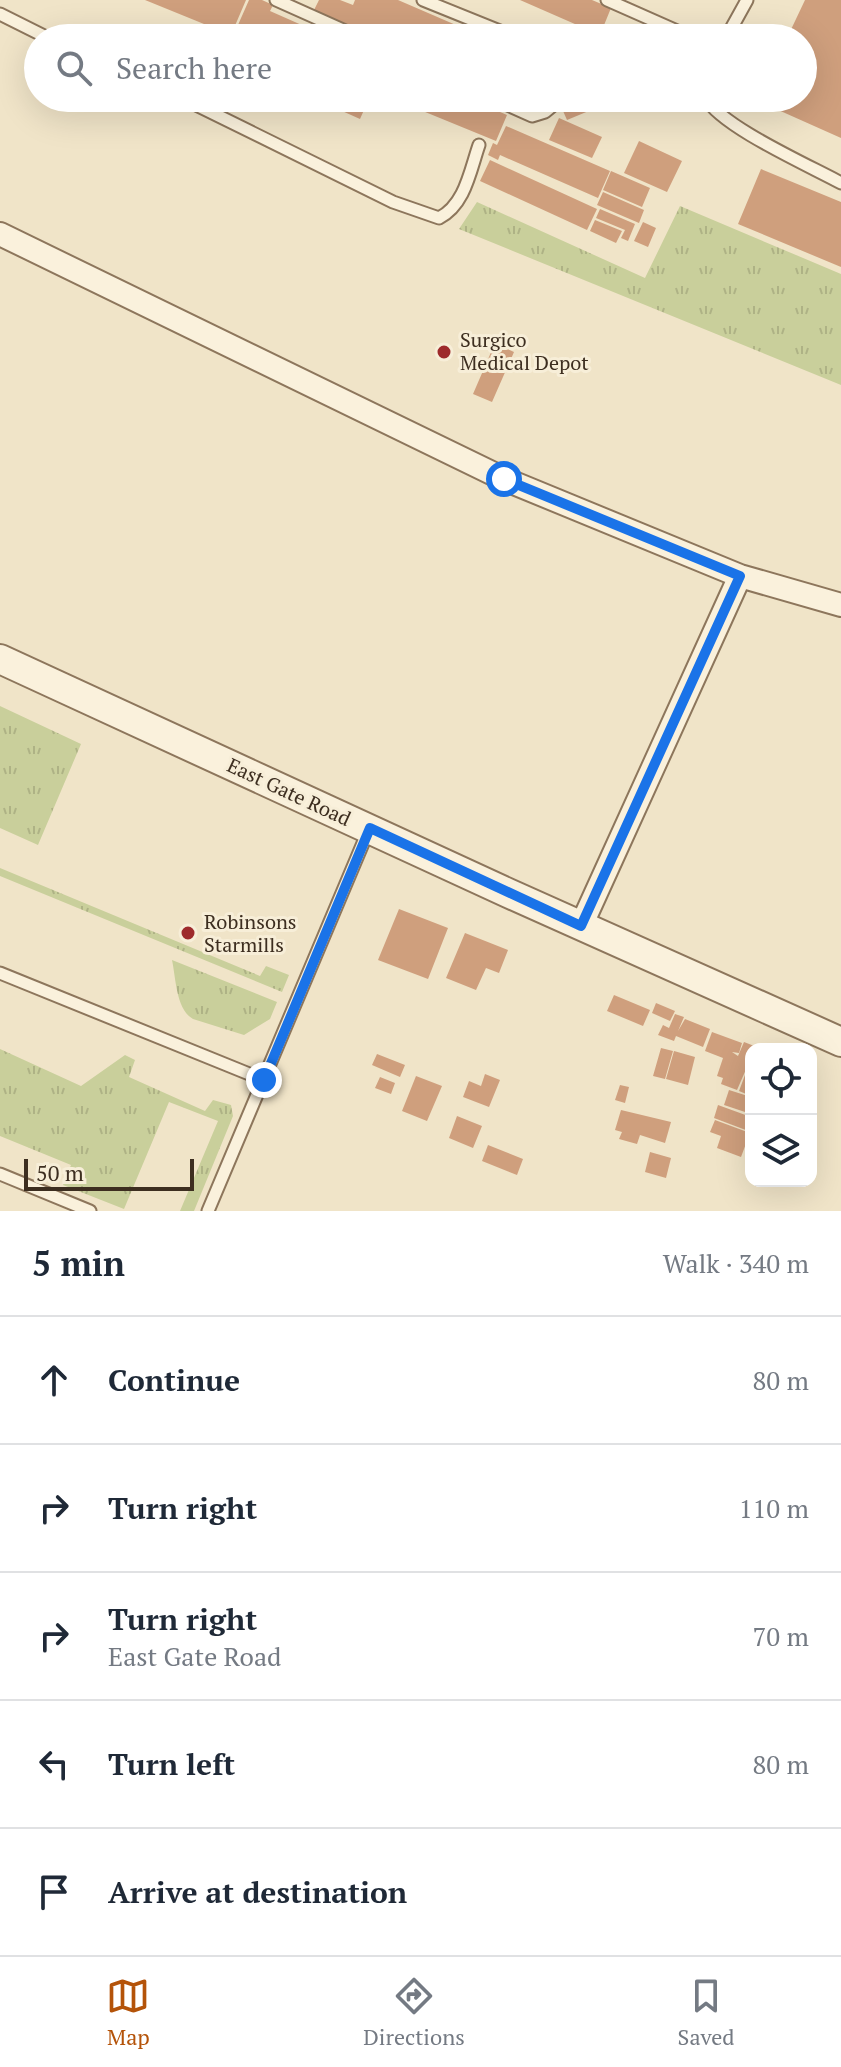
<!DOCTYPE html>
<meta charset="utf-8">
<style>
body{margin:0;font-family:"PT Serif",serif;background:#f6f6f7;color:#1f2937}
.controls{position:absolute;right:24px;bottom:24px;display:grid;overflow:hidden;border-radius:16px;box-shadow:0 8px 32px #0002}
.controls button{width:72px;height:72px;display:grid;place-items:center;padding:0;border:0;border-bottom:2px solid #e0e1e3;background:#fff;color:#1f2937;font:40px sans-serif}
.scale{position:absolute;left:24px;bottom:20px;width:170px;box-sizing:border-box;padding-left:8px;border:4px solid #3d2e20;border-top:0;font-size:22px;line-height:28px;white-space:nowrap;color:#3d2e20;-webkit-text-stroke:6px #f7eed8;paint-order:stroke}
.stop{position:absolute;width:24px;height:24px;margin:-18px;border:6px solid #1a73e8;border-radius:50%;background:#fff}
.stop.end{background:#1a73e8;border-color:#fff;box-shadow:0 2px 8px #0008}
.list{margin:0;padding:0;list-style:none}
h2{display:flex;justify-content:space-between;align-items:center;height:104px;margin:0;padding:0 32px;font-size:34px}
h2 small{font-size:26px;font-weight:400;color:#747a83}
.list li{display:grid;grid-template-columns:52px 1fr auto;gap:24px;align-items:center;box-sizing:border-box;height:128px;padding:0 32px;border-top:2px solid #e0e1e3}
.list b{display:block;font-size:30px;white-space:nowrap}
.list p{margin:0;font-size:26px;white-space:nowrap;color:#747a83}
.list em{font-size:26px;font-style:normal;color:#747a83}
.icon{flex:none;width:44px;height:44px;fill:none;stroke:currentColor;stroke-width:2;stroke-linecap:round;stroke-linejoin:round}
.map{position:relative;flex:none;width:841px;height:1211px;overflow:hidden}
.search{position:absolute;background:#fff;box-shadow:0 8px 32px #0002;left:24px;right:24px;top:24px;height:88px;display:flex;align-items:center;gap:20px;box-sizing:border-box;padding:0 28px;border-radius:44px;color:#747a83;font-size:30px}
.sheet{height:744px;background:#fff}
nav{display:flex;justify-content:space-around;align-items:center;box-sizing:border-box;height:112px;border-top:2px solid #e0e1e3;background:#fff;font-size:22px;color:#747a83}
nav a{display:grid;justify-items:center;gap:4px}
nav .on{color:#b45309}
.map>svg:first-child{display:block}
.grass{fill:url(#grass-tufts)}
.building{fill:#cf9f7d}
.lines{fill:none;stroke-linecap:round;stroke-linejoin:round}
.service-casing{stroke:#8d765c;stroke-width:15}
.minor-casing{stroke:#8d765c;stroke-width:26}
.tertiary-casing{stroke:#8d765c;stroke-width:32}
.service{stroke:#faf1dc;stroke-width:11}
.minor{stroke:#faf1dc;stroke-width:22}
.tertiary{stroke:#faf1dc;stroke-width:28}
.route{stroke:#1a73e8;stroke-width:10}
.poi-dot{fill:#9e2a2b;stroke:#f7eed8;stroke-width:3}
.labels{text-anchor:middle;stroke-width:6;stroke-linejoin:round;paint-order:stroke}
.poi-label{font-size:20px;fill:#3d2e20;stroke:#f7eed8;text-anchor:start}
.street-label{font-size:20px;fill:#3d2e20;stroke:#f7eed8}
</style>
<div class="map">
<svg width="841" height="1211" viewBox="0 0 841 1211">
<defs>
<pattern id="grass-tufts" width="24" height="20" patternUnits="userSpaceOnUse" patternTransform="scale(2)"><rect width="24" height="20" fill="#c9cf9b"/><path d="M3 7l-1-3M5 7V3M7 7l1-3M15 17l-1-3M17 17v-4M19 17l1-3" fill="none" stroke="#aeb285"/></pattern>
</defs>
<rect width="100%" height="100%" fill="#f0e4c8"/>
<!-- grass -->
<path class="grass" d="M477,202L645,278L680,206L841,274V385L459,229Z
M0,706L81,744L38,845L0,828Z
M0,868L260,976L266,966L289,975L282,992L0,876Z
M172,960L277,1002L270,1019L244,1035L193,1019C176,1009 176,979 172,960Z
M0,1049L81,1086L125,1055L135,1060L129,1077L205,1111L213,1100L231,1105L233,1116L194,1211H180L218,1121L169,1102L124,1209L63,1185L71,1165L0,1136Z"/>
<!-- building -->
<path class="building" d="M145,0H246L231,35Z
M249,0H262L273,5L270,11L331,38H243L234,34Z
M319,0H340L353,5L355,0H398L486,38H372L313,12Z
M520,0H592L611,8L600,35Z
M805,0H841V138L776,109L781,98H803V38H787Z
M313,98H359L355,106L364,110L360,119Z
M391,98H468L507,115L496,141Z
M574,98H620L567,120L560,104Z
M559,118L602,137L592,158L549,140Z
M506,126L610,171L598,198L500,155L498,160L488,155L493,143L497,145Z
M639,141L682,161L667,192L624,173Z
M490,160L597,209L587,230L480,181Z
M761,169L841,202V267L738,224Z
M611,171L650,188L642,207L603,190Z
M603,192L644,210L639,223L597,205Z
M600,209L635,224L628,241L621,238L625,230L596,218Z
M595,220L622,231L616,243L590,231Z
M643,222L656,228L648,247L634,241Z
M495,343L514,352L492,402L473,394Z
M399,909L448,928L428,979L378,960Z
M465,933L508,950L499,973L486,968L476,990L446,978Z
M614,995L650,1010L643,1026L607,1011Z
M656,1003L675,1011L670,1021L652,1013Z
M675,1014L684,1017L678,1031L685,1019L710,1029L703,1047L676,1036L674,1041L658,1035L663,1025L669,1028Z
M712,1032L742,1043L739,1053L732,1052L738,1056L744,1042L762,1049H751V1058L737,1090L721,1084L723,1078L717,1076L723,1058L705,1051Z
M661,1048L673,1051L665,1079L653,1076Z
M674,1051L695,1057L688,1085L666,1079Z
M377,1054L405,1065L400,1077L372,1065Z
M751,1059V1096L739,1091Z
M485,1074L500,1080L489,1107L463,1097L469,1081L481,1086Z
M416,1076L442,1086L427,1121L402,1111Z
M380,1077L395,1083L391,1094L375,1088Z
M620,1085L629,1087L625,1103L615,1100Z
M729,1090L751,1097L748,1113L724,1105Z
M718,1105L751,1117V1132L714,1118Z
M621,1110L671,1122L665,1143L640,1135L637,1144L619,1139L622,1132L615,1130Z
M457,1116L482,1126L473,1148L449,1138Z
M715,1120L750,1133L741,1157L717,1148L721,1136L710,1132Z
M488,1145L523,1159L517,1175L482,1161Z
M650,1152L671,1158L666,1178L645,1172Z"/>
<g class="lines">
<!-- service casing -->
<g class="service-casing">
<path id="service" d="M276,0L361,38
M423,0L517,38
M607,0L693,38
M0,14L48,38
M726,38L747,0
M182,98L393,202L439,218C465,205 470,171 479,145
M492,98L532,116L545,112L562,98
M706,98C720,126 810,166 841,183
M0,973L264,1080
M0,1174L90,1211
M208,1211L369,829"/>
</g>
<!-- minor casing -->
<g class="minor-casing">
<path id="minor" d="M0,234L504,479L740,576L841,605
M581,926L740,576"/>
</g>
<!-- tertiary casing -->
<g class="tertiary-casing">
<path id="tertiary" d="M0,659L508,893L841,1042"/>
</g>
<!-- service -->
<use href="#service" class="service"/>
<!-- minor -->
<use href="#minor" class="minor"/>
<!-- tertiary -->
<use href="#tertiary" class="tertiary"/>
</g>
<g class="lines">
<!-- route -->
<path class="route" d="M264,1080L370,828L581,926L740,576L504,479"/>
</g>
<!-- markers -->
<g class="poi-dot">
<circle cx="444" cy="352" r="8"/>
<circle cx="188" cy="933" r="8"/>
</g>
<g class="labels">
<!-- poi labels -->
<g class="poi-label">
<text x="460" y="347">Surgico<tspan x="460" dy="23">Medical Depot</tspan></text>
<text x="204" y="929">Robinsons<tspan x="204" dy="23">Starmills</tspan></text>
</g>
<!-- street labels -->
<g class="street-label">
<text transform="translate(289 792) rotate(25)" y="7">East Gate Road</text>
</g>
</g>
</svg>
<div class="controls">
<button><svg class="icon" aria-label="locate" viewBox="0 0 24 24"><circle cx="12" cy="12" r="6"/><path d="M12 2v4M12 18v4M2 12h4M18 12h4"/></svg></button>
<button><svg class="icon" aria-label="layers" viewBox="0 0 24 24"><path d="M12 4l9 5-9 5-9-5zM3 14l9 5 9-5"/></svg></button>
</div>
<div class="scale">50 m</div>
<div class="stop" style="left:504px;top:479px"></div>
<div class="stop end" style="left:264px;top:1080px"></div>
<div class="search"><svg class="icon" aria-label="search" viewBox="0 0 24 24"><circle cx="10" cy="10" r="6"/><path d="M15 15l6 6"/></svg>Search here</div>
</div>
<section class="sheet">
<h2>5 min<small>Walk · 340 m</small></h2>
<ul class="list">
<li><svg class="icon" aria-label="ahead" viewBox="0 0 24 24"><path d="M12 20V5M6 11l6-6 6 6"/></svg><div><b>Continue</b></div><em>80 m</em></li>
<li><svg class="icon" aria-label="right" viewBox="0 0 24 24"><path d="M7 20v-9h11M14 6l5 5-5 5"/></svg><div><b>Turn right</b></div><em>110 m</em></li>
<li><svg class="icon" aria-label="right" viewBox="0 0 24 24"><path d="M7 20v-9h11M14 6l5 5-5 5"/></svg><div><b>Turn right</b><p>East Gate Road</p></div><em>70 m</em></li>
<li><svg class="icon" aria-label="left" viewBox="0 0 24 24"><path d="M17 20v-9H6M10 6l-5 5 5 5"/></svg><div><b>Turn left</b></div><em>80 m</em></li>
<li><svg class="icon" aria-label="arrive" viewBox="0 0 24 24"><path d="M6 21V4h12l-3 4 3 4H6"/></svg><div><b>Arrive at destination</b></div></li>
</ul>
</section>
<nav>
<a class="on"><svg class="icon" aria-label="map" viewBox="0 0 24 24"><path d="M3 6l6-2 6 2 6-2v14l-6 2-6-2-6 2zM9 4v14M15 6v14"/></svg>Map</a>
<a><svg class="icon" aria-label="directions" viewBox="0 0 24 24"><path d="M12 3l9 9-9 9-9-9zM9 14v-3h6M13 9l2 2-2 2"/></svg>Directions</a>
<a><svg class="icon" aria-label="saved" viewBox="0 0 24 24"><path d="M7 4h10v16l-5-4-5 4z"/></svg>Saved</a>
</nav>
